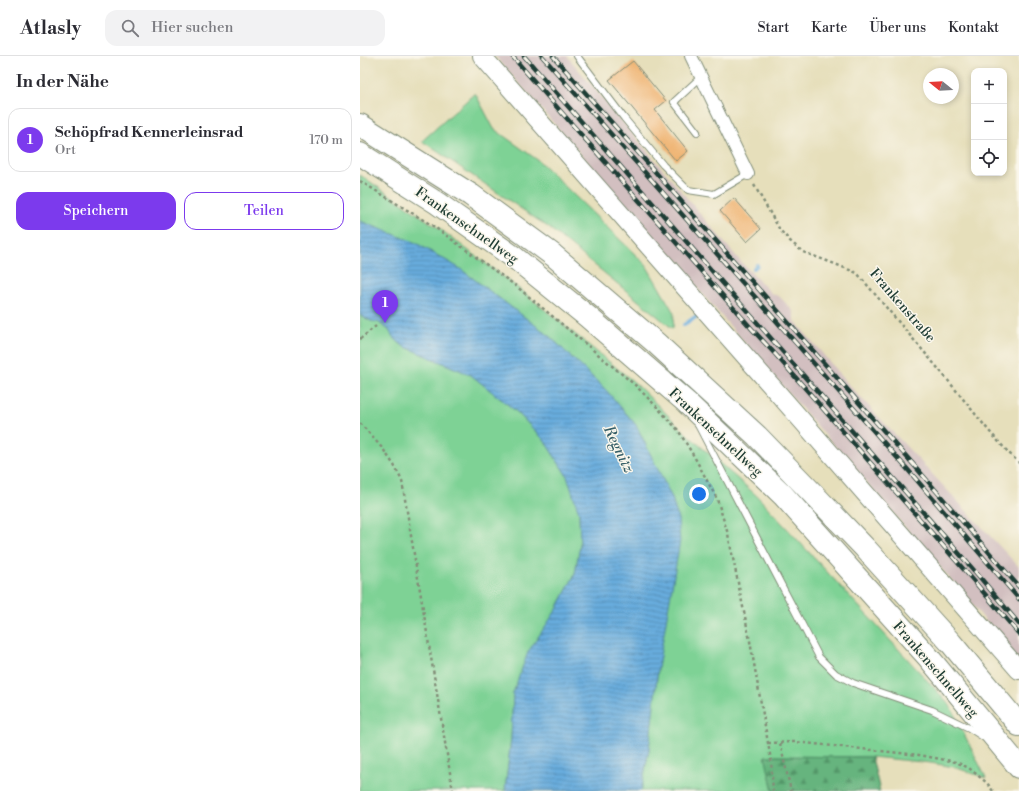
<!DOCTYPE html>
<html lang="de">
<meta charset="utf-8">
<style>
body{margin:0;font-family:"Libre Bodoni",serif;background:#f2f2f3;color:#2b2b33}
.controls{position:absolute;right:12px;top:12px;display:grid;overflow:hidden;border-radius:8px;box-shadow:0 2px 6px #0003}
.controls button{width:36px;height:36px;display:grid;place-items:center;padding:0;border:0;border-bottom:1px solid #e1e1e2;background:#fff;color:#2b2b33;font:20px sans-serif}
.compass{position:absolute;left:563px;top:12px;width:36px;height:36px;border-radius:50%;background:#fff;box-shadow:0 2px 6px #0003;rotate:288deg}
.you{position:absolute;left:339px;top:438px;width:14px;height:14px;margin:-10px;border:3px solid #fff;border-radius:50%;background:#1a73e8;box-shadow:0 0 0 6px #1a73e833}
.badge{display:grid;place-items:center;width:26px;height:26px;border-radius:50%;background:#7c3aed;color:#fff;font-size:13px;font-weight:700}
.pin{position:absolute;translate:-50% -33px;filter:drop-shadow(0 1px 2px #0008)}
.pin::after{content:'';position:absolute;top:21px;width:14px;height:12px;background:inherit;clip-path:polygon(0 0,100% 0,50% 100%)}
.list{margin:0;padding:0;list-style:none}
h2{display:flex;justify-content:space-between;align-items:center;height:52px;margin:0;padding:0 16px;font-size:17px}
h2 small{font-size:13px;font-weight:400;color:#7c7c81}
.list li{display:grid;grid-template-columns:26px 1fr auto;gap:12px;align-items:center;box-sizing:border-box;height:64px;margin:0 8px 8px;padding:0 8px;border:1px solid #e1e1e2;border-radius:12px}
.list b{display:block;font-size:15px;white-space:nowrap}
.list p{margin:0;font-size:13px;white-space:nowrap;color:#7c7c81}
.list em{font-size:13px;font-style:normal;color:#7c7c81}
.actions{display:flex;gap:8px;padding:12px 16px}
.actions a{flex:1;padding:9px 0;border:1px solid #7c3aed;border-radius:12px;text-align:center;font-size:14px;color:#7c3aed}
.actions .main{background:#7c3aed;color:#fff}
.icon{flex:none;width:22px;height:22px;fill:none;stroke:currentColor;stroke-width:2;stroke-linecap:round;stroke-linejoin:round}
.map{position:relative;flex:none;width:659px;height:735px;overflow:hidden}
header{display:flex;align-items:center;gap:24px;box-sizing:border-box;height:56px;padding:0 20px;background:#fff;border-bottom:1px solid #e1e1e2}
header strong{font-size:19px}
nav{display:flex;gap:22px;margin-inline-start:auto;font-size:14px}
.search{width:280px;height:36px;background:#f2f2f3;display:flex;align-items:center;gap:10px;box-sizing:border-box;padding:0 14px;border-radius:12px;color:#7c7c81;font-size:15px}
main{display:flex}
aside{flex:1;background:#fff}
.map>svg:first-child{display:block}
.railway{fill:#d2bfc0}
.green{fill:#7ed295;stroke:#4e8864}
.forest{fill:url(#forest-firs);stroke:#427859}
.water{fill:url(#water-rules);stroke:#437488}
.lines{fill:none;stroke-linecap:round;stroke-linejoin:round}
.stream{stroke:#67acdd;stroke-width:4}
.building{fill:#efb270}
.service-casing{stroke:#828e78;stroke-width:8}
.minor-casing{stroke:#828e78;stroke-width:14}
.secondary-casing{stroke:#828e78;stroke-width:20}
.motorway-casing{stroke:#828e78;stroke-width:24}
.path{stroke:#828e78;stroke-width:2.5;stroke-dasharray:3 3;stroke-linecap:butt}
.service{stroke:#fff;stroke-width:6}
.minor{stroke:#fff;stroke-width:12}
.secondary{stroke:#fff;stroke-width:18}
.motorway{stroke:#fff;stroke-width:22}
.rail-casing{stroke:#1f3d34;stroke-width:4.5}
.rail{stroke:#fbf7ec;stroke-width:3;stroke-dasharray:9;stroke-linecap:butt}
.labels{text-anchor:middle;stroke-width:3;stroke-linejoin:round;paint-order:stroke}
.street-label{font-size:14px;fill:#1f3d34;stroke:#fbf7ec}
.water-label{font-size:15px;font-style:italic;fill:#355e67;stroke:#fbf7ec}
</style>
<header>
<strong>Atlasly</strong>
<div class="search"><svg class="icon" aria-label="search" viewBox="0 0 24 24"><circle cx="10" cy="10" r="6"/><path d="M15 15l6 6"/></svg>Hier suchen</div>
<nav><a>Start</a><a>Karte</a><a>Über uns</a><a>Kontakt</a></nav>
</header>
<main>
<aside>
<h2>In der Nähe<small></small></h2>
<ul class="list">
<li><span class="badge">1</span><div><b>Schöpfrad Kennerleinsrad</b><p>Ort</p></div><em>170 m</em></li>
</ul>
<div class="actions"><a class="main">Speichern</a><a>Teilen</a></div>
</aside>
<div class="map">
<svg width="659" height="735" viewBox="0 0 659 735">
<defs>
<pattern id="forest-firs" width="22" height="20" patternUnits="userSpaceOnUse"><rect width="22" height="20" fill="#66b47e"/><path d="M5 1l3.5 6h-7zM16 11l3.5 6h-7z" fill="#539468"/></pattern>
<pattern id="water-rules" width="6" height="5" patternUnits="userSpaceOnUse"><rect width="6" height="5" fill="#67acdd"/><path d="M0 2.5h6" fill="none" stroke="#548db4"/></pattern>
</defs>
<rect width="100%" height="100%" fill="#fbf7ec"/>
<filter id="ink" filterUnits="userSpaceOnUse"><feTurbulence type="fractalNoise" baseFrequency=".025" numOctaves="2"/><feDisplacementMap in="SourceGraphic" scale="8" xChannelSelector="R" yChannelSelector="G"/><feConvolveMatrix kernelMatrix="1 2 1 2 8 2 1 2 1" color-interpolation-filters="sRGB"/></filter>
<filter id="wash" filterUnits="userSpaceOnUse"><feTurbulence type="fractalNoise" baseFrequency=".012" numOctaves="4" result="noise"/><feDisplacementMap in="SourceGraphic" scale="16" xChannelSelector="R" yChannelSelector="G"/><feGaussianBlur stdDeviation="0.9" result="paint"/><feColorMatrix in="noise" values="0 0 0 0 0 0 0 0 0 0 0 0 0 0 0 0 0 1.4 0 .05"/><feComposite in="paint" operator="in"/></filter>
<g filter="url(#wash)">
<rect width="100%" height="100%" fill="#e6dfbb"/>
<!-- railway -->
<path class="railway" d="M135,0H207L381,206L411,237L420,241L434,256V264L489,329L659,511V605L600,534Z"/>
<!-- green -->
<path class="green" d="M115,37L134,73L179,105L286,209L314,257L313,273L188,171L62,85Z
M0,119L80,173L158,232L274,326L329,380L397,440L589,648L626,722L594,711L571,707L512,701L406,700L413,735H281L289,694L298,612L318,463L312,442L276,369L246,334L187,278L99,212L56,187L0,165Z
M0,259L11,265L18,266L29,274L33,281L43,290L111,319L157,356L184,384L207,420L219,457L220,489L215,518L153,637L151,683L145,735H0Z"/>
<!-- forest -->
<path class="forest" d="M405,700L512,701L520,735H413Z"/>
<!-- water -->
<path class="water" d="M0,165L56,187L99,212L187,278L246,334L276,369L312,442L318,463L320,485L298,612L289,694L281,735H145L151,683L153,637L168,596L197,553L215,518L220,489L219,457L207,420L184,384L157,356L111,319L43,290L33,281L29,274L18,266L11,265L0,259Z"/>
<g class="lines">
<!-- stream -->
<path class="stream" d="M394,212L397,209
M324,269L337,260"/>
</g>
<g id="blocks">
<!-- building -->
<path class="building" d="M273,5L306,45L295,54L328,95L316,105L249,24Z
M374,142L401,173L387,186L360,155Z"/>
</g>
</g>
<g filter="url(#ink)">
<use href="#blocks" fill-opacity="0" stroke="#828e78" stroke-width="1"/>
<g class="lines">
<!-- service casing -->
<g class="service-casing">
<path id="service" d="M217,0L264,62L303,109L328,134L354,138L388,118
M337,76L314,46L341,21
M338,369L459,601L476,618L493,627L572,654L609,672L623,681"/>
</g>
<!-- minor casing -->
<g class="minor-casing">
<path id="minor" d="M331,0L388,118"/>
</g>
<!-- secondary casing -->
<g class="secondary-casing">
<path id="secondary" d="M122,0L444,367L659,614"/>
</g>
<!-- motorway casing -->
<g class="motorway-casing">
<path id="motorway" d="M0,69L111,139L193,199L296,287L397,380L458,443L505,492L591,587L659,669
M0,98L77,147L155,202L228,261L326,346L423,439L569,602L659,711"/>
</g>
<!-- path -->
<path class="path" d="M0,125L73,170L156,230L275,329L296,350L318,374L335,402L357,443L368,478L390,585L411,704L413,735
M394,129L420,174L430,185L443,196L475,208L497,217L582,317L629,375L648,396L659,407
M0,283L16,270
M0,367L23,393L34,409L42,425L93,735
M408,687L435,686L559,699L596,706L609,712L627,727L633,735
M420,687L431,735"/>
<!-- service -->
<use href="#service" class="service"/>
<!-- minor -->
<use href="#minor" class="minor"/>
<!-- secondary -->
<use href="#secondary" class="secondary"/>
<!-- motorway -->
<use href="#motorway" class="motorway"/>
<!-- rail casing -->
<g class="rail-casing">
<path id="rail" d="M152,0L392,273L416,299L613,524L659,578
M164,0L618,519L659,568
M182,0L549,415L659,543
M193,0L553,408L659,531"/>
</g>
<!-- rail -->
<use href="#rail" class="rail"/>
</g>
</g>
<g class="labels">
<!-- street labels -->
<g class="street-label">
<text transform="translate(107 169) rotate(35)" y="5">Frankenschnellweg</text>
<text transform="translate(543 249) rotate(49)" y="5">Frankenstraße</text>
<text transform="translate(356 376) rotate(43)" y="5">Frankenschnellweg</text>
<text transform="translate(576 613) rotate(49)" y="5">Frankenschnellweg</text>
</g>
<!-- water labels -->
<g class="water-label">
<text transform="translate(259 393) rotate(64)" y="5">Regnitz</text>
</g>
</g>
</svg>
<div class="controls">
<button>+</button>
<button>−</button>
<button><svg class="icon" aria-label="locate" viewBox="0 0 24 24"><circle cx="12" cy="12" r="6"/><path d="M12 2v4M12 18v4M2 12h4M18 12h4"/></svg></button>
</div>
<svg class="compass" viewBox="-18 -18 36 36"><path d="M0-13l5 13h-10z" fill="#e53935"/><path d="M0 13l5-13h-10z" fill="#7c7c81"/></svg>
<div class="you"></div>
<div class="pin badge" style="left:25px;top:267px">1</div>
</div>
</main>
